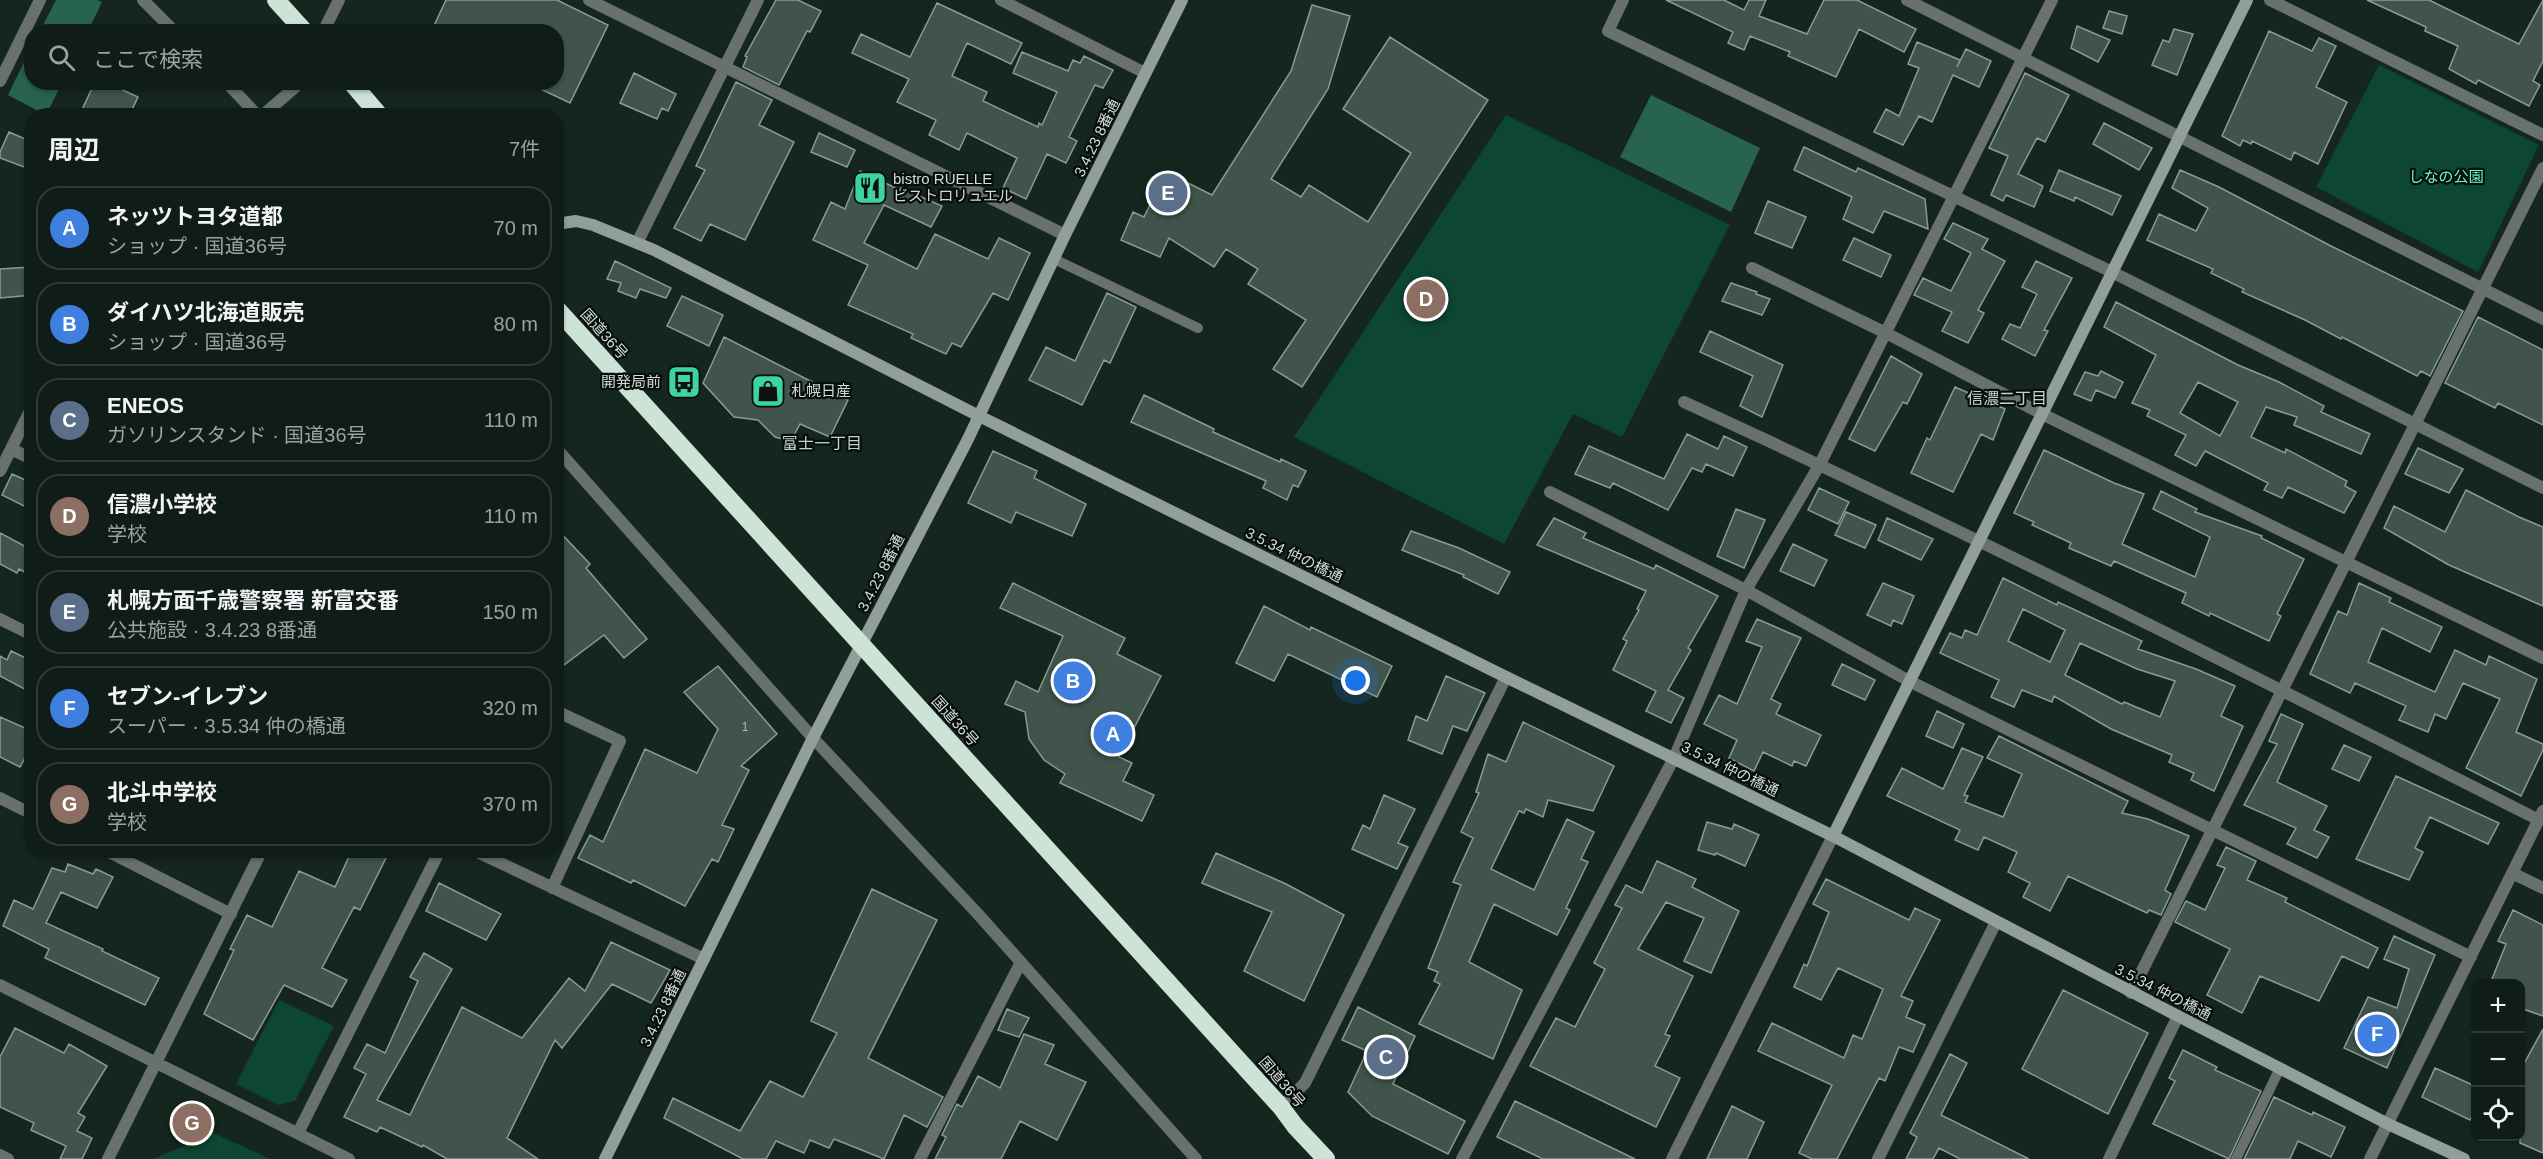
<!DOCTYPE html>
<html lang="ja">
<meta charset="utf-8">
<style>
body{margin:0;font-family:Arial,"Noto Sans JP",sans-serif;background:#1e2924;color:#f1f3f6}
.controls{position:absolute;right:18px;bottom:18px;display:grid;overflow:hidden;border-radius:12px;box-shadow:0 2px 4px #0004}
.controls button{width:54px;height:54px;display:grid;place-items:center;padding:0;border:0;border-bottom:2px solid #303a36;background:#101c17;color:#f1f3f6;font:30px sans-serif}
.you{position:absolute;left:1356px;top:681px;width:21px;height:21px;margin:-15px;border:4px solid #fff;border-radius:50%;background:#1a73e8;box-shadow:0 0 0 9px #1a73e833}
.badge{display:grid;place-items:center;width:39px;height:39px;border-radius:50%;background:#3ed4a2;color:#fff;font-size:20px;font-weight:700}
.pin{position:absolute;translate:-50% -50%;border:3px solid #fff;box-shadow:0 2px 6px #0006}
.list{margin:0;padding:0;list-style:none}
h2{display:flex;justify-content:space-between;align-items:center;height:78px;margin:0;padding:0 24px;font-size:26px}
h2 small{font-size:20px;font-weight:400;color:#9ca1a1}
.list li{display:grid;grid-template-columns:39px 1fr auto;gap:18px;align-items:center;box-sizing:border-box;height:84px;margin:0 12px 12px;padding:0 12px;border:2px solid #303a36;border-radius:24px}
.list b{display:block;font-size:22px;white-space:nowrap}
.list p{margin:0;font-size:20px;white-space:nowrap;color:#9ca1a1}
.list em{font-size:20px;font-style:normal;color:#9ca1a1}
.icon{flex:none;width:33px;height:33px;fill:none;stroke:currentColor;stroke-width:2;stroke-linecap:round;stroke-linejoin:round}
.map{position:relative;flex:none;width:2543px;height:1159px;overflow:hidden}
.search{position:absolute;background:#101c17;box-shadow:0 2px 4px #0004;left:24px;top:24px;width:540px;height:66px;display:flex;align-items:center;gap:15px;box-sizing:border-box;padding:0 21px;border-radius:24px;color:#9ca1a1;font-size:22px}
.panel{position:absolute;background:#101c17;box-shadow:0 2px 4px #0004;left:24px;top:108px;width:540px;height:750px;border-radius:24px}
.map>svg:first-child{display:block}
.green{fill:#0d4633}
.water{fill:#28634d}
.building{fill:#41544b;stroke:#889c93;stroke-width:1.5;fill-rule:evenodd}
.lines{fill:none;stroke-linecap:round;stroke-linejoin:round}
.lane{stroke:#69716d;stroke-width:10}
.street{stroke:#69716d;stroke-width:12}
.secondary{stroke:#919f98;stroke-width:12}
.highway{stroke:#cde3d8;stroke-width:18}
.labels{text-anchor:middle;stroke-width:4.5;stroke-linejoin:round;paint-order:stroke}
.number-label{font-size:12px;fill:#adbab4}
.street-label{font-size:15px;fill:#d1dcd7;stroke:#060d0a}
.park-label{font-size:15px;fill:#66fdc7;stroke:#060d0a}
.poi-label{font-size:15px;fill:#d1dcd7;stroke:#060d0a;text-anchor:start}
.neighbourhood-label{font-size:16px;fill:#bfd4ca;stroke:#060d0a}
</style>
<div class="map">
<svg width="2543" height="1159" viewBox="0 0 2543 1159">
<rect width="100%" height="100%" fill="#15261f"/>
<!-- green -->
<path class="green" d="M2379,65L2539,145L2478,272L2316,187Z
M1506,115L1730,225L1622,437L1573,414L1504,544L1294,437Z
M279,1000L334,1026L295,1101L278,1105L236,1084Z
M214,1133L270,1159H153Z"/>
<!-- water -->
<path class="water" d="M56,0H97L102,2L88,31H40Z
M31,48L32,82L62,83L46,115L8,95Z
M1651,95L1760,148L1731,212L1620,157Z"/>
<!-- building -->
<path class="building" d="M446,0H557L608,25L570,103L526,82H556V32H431Z
M776,0H798L821,11L810,32L807,31L779,85L743,67L747,57L745,56Z
M1666,0H1724L1744,10L1749,0H1766L1759,16L1807,34L1824,0H1857L1916,29L1904,52L1859,29L1836,77L1788,56L1790,52L1750,36L1744,50L1728,43L1733,32Z
M2367,0H2429L2519,44L2543,0V61L2533,81L2540,85L2529,106L2478,80L2476,84L2449,69L2458,46L2425,31L2426,27Z
M937,3L1022,43L1011,64L967,43L952,76L987,92L983,101L1038,127L1039,123L1042,125L1057,92L1013,73L1022,52L1068,71L1073,60L1080,63L1084,56L1113,70L1103,88L1095,85L1069,137L1077,141L1066,163L1047,154L1026,199L1003,188L1017,158L967,133L959,150L929,135L936,120L897,102L909,79L852,53L861,34L910,57Z
M1312,5L1350,16L1328,89L1271,179L1301,197L1309,185L1368,222L1411,153L1343,109L1390,37L1488,100L1302,387L1273,369L1306,320L1248,284L1258,269L1226,249L1214,267L1169,238L1160,257L1121,240L1133,212L1144,217L1166,172L1212,195L1291,71Z
M2109,11L2127,16L2122,34L2103,28Z
M2077,26L2110,40L2098,62L2071,48Z
M2174,29L2193,34L2177,75L2152,65L2163,40L2169,42Z
M2269,31L2312,51L2319,38L2336,46L2316,87L2347,102L2318,164L2294,152L2291,160L2252,141L2251,144L2243,140L2240,146L2222,136Z
M1917,42L1960,60L1957,67L1966,49L1991,61L1979,87L1953,75L1932,122L1919,116L1903,145L1874,132L1886,109L1899,116L1919,68L1908,64Z
M634,73L676,94L668,111L662,108L657,119L620,103Z
M2025,73L2069,95L2045,142L2037,138L2018,174L2043,186L2034,207L2006,195L2003,201L1991,195L2008,156L1989,148Z
M95,82H106L138,97L129,116H79Z
M736,82L772,100L759,125L794,142L745,240L710,224L701,241L674,228L705,170L696,166Z
M2104,123L2152,148L2139,170L2093,144Z
M9,132L32,142V170L0,158V152Z
M819,133L855,150L847,167L811,152Z
M1804,147L1856,172L1858,168L1925,199L1928,229L1884,211L1873,233L1843,219L1852,197L1794,170Z
M2059,170L2121,196L2112,215L2075,197L2074,201L2050,191Z
M2180,170L2219,187L2329,245L2463,311L2430,376L2421,371L2417,376L2342,337L2341,339L2305,320L2242,292L2244,289L2211,273L2213,269L2147,240L2159,214L2196,231L2208,208L2172,188Z
M860,171L900,190L901,188L942,206L931,227L884,205L864,243L917,269L935,234L988,259L999,238L1030,253L1008,300L993,293L961,347L952,343L946,354L911,338L913,334L848,305L868,265L813,240L831,202L845,209Z
M1768,201L1806,217L1792,248L1755,233Z
M1953,223L1988,239L1982,249L2005,261L1978,310L1984,313L1968,343L1942,331L1952,312L1914,295L1923,278L1951,291L1971,253L1944,239Z
M1854,238L1891,255L1881,277L1843,260Z
M615,261L671,288L666,298L640,289L636,298L618,291L621,283L607,279Z
M2036,261L2072,278L2044,330L2048,331L2035,356L2002,339L2010,324L2020,328L2037,294L2022,287Z
M30,267L32,295L0,298V269Z
M1731,283L1757,292L1756,294L1770,299L1762,315L1722,301Z
M1107,293L1136,307L1110,363L1104,360L1082,405L1029,380L1046,347L1075,361Z
M682,296L723,315L709,346L667,326Z
M2116,302L2238,365L2279,382L2324,406L2321,412L2370,434L2361,454L2294,425L2297,417L2266,407L2251,437L2285,453L2286,449L2347,481L2345,486L2356,492L2344,513L2288,487L2282,498L2264,490L2268,483L2205,451L2196,466L2175,455L2186,435L2147,416L2150,410L2132,403L2156,355L2104,327ZM2198,382L2238,402L2220,436L2180,413Z
M2478,317L2543,350V425L2498,403L2495,408L2445,383Z
M1710,331L1783,365L1762,417L1740,406L1753,376L1700,352Z
M724,337L848,400L830,437L800,424L793,437L786,440L775,437L758,420L734,417L703,383Z
M1891,356L1922,374L1907,404L1903,402L1875,451L1849,439Z
M2101,371L2123,382L2115,398L2096,390L2091,401L2074,394L2085,372L2098,376Z
M1955,387L2005,409L1993,440L1981,434L1953,492L1911,473L1927,438L1930,440Z
M1144,395L1214,429L1213,432L1280,462L1281,459L1306,471L1298,487L1293,485L1287,500L1263,488L1266,481L1131,422Z
M1687,434L1718,449L1724,436L1747,447L1733,476L1706,464L1702,472L1692,468L1668,510L1613,483L1610,488L1575,474L1589,446L1664,479Z
M2418,448L2463,469L2449,493L2405,474Z
M2044,450L2114,483L2144,494L2122,544L2195,577L2210,537L2153,509L2161,491L2197,509L2195,512L2262,536L2261,538L2304,559L2277,614L2281,616L2269,641L2210,613L2209,616L2182,603L2186,593L2114,561L2111,566L2069,548L2071,543L2032,525L2034,522L2014,513Z
M993,451L1037,471L1034,478L1086,504L1072,536L1016,512L1011,523L968,503Z
M12,474L32,483V510L2,495Z
M1819,488L1849,502L1838,524L1808,510Z
M2466,490L2519,517L2543,527V606L2449,565L2384,528L2394,506L2445,532Z
M1736,509L1765,520L1744,568L1717,556Z
M1846,512L1876,525L1865,548L1835,535Z
M1554,518L1586,533L1583,538L1654,569L1656,565L1718,596L1688,648L1691,650L1668,690L1684,698L1671,723L1646,711L1656,691L1613,670L1627,641L1623,639L1639,610L1637,609L1646,591L1537,545Z
M1887,518L1933,539L1921,560L1878,540Z
M556,528L590,564L586,568L647,639L624,658L604,635L556,671Z
M1411,531L1459,548L1510,572L1498,594L1463,577L1464,575L1402,550Z
M0,533L32,550V576L19,569L17,573L0,564Z
M1793,544L1827,560L1814,586L1780,571Z
M2003,578L2057,605L2058,602L2142,641L2138,649L2196,669L2235,686L2221,716L2243,726L2214,791L2191,780L2194,773L2169,762L2172,755L2111,729L2054,696L2052,702L2022,690L2014,707L1991,697L1999,680L1940,653L1950,633L1962,638L1965,630L1977,635ZM2023,609L2065,630L2050,662L2008,641ZM2080,643L2137,669L2175,681L2160,717L2124,702L2122,704L2065,675Z
M1013,583L1125,638L1117,654L1161,676L1119,757L1132,763L1123,781L1154,795L1142,821L1060,783L1065,774L1044,760L1029,739L1025,712L1005,704L1016,681L1038,692L1063,636L1000,608Z
M1883,583L1914,596L1902,624L1893,620L1891,626L1867,615Z
M2359,583L2391,598L2389,602L2442,627L2430,652L2382,628L2368,662L2435,692L2455,650L2486,665L2489,656L2537,679L2516,732L2543,744V750L2521,796L2466,768L2500,699L2463,683L2446,719L2435,714L2428,732L2399,720L2406,706L2355,683L2350,693L2310,674L2338,611L2347,615Z
M1264,606L1310,630L1311,627L1392,666L1377,697L1288,654L1274,681L1236,663Z
M1757,619L1801,638L1771,699L1781,704L1776,714L1821,735L1806,766L1794,761L1792,766L1763,752L1754,771L1729,758L1737,740L1704,724L1719,695L1737,704L1762,647L1746,641Z
M11,651L32,661V693L0,676V656L7,660Z
M1842,664L1875,680L1865,700L1832,685Z
M718,666L777,734L741,766L749,770L722,825L734,829L718,862L712,859L685,906L633,880L631,883L578,858L590,835L603,842L645,749L697,773L718,729L684,692Z
M1446,676L1485,693L1467,731L1453,726L1442,754L1408,740L1416,716L1427,721Z
M1937,711L1964,724L1953,748L1926,736Z
M2281,714L2303,724L2277,782L2327,806L2314,830L2329,837L2317,858L2287,844L2296,828L2244,805L2277,744L2269,741Z
M0,717L32,731V759L26,756L20,767L0,757Z
M1523,722L1614,766L1593,811L1548,800L1543,817L1526,809L1524,813L1519,811L1491,869L1534,890L1567,819L1594,832L1581,859L1588,862L1566,908L1570,910L1557,935L1494,904L1469,962L1522,990L1493,1059L1419,1024L1440,984L1434,981L1438,972L1428,968L1461,885L1453,882L1473,838L1461,832L1479,793L1476,792L1488,754L1506,762Z
M1999,736L2128,801L2122,813L2148,819L2189,836L2165,890L2171,894L2161,915L2149,910L2147,913L2068,876L2050,911L2023,897L2030,883L2008,872L2017,852L1984,837L1978,850L1955,840L1960,830L1887,796L1902,768L1943,789L1962,748L1983,757L1964,795L1968,796L1965,802L2003,817L2022,774L1987,758Z
M2344,745L2371,757L2359,781L2332,769Z
M2396,776L2499,823L2488,844L2430,817L2415,848L2423,852L2409,880L2356,859Z
M1384,795L1415,809L1398,843L1408,847L1397,869L1352,849L1363,825L1370,829Z
M1707,822L1732,829L1734,824L1759,835L1745,866L1716,853L1715,855L1698,850Z
M2226,847L2256,861L2247,880L2287,898L2285,902L2378,948L2368,968L2342,956L2319,1001L2260,976L2242,1013L2207,995L2230,949L2175,922L2186,901L2205,910L2225,868L2217,865Z
M352,850H390L360,910L354,907L322,968L347,980L332,1007L284,985L253,1040L204,1014L234,950L230,949L247,915L272,927L299,871L335,887Z
M1216,853L1286,884L1344,915L1304,1001L1244,971L1272,912L1202,883Z
M1657,861L1696,879L1692,887L1739,911L1711,973L1684,961L1704,918L1666,902L1638,949L1693,976L1665,1034L1670,1036L1655,1066L1680,1078L1656,1127L1530,1066L1556,1018L1575,1027L1605,969L1594,963L1622,908L1615,905L1626,885L1642,893Z
M68,864L93,874L96,869L113,877L97,908L61,892L46,923L103,949L102,951L159,978L145,1005L45,958L49,949L3,926L14,900L33,909L52,868L65,872Z
M1826,879L1909,920L1915,908L1940,920L1901,996L1913,1001L1906,1017L1925,1025L1913,1052L1899,1047L1885,1081L1879,1078L1837,1159H1812L1799,1153L1832,1085L1758,1051L1772,1023L1844,1058L1853,1035L1862,1039L1883,989L1838,968L1821,1000L1794,987L1804,964L1807,966L1829,912L1813,904Z
M439,883L501,914L486,940L426,911Z
M872,889L937,920L868,1058L943,1097L927,1127L904,1115L884,1159L834,1139L829,1148L810,1140L804,1153L776,1141L766,1159H743L664,1118L673,1098L740,1131L770,1081L803,1097L837,1033L811,1021Z
M2513,910L2543,925V1016L2520,1008V984H2490L2506,944L2498,941Z
M2394,936L2435,955L2387,1068L2344,1048L2368,997L2397,1008L2409,969L2384,959Z
M611,942L670,970L651,1003L612,984L562,1048L555,1040L507,1138L538,1159H447L423,1145L422,1147L380,1127L377,1132L344,1117L366,1074L354,1068L367,1044L385,1053L418,981L410,977L424,953L452,969L377,1100L410,1115L462,1007L522,1038L569,978L585,991Z
M2063,990L2148,1033L2108,1114L2022,1069Z
M1358,1007L1415,1036L1393,1084L1465,1121L1448,1154L1372,1116L1348,1092L1367,1051L1342,1040Z
M1007,1009L1029,1018L1019,1037L998,1030Z
M15,1028L64,1053L69,1044L107,1066L78,1113L85,1117L77,1131L92,1138L82,1159H60L66,1146L31,1130L34,1123L0,1107V1057Z
M2543,1029V1153L2520,1143V1071Z
M1024,1034L1054,1045L1045,1064L1086,1082L1057,1140L1020,1121L1001,1159H935L946,1137L942,1135L957,1104L962,1107L978,1076L1000,1088Z
M2183,1050L2217,1067L2215,1070L2261,1091L2229,1159L2153,1124L2175,1081L2169,1078Z
M1950,1054L1967,1063L1941,1115L2029,1159H1960L1939,1148L1933,1159H1906L1917,1137L1910,1133Z
M2435,1068L2475,1086V1109L2470,1120L2422,1097Z
M2274,1097L2312,1115L2313,1112L2345,1127L2331,1157L2298,1141L2290,1159H2244Z
M1515,1101L1635,1159H1543L1497,1137Z
M1732,1106L1764,1122L1747,1159H1707Z"/>
<g class="lines">
<!-- lane -->
<path class="lane" d="M1054,259L1198,328
M2236,1159L2280,1068"/>
<!-- street -->
<path class="street" d="M143,0L175,32
M589,0L1065,235
M1001,0L1145,73
M1623,0L1608,31L2112,272L2543,488
M1907,0L2543,319
M2270,0L2543,135
M323,32L339,0
M0,81L40,0
M226,82L258,116
M262,116L301,82
M637,243L758,0
M1752,268L1886,333L2042,414L2543,658
M1684,402C1972,534 2256,677 2539,820
M556,448L813,738L977,913L1196,1159
M11,449L32,459
M0,471L32,407
M1550,492L1746,590L1909,681L2471,957
M0,619L32,635
M0,798L32,814
M105,850L231,914
M473,850L704,959
M2512,873L2543,888
M552,888L620,741L556,711
M0,985L349,1159
M2131,993L2543,168
M1281,1107L1305,1083L1506,677
M298,1133L440,850
M0,1155L8,1159
M108,1159L262,850
M920,1159L1021,962
M1462,1159L1674,758L1746,590L1820,464L2052,0
M1672,1159L1833,836
M1878,1159L1996,922
M2109,1159L2178,1016
M2370,1159L2543,811"/>
<!-- secondary -->
<path class="secondary" d="M556,224L576,221L593,225L654,250L979,416L1506,677L1833,836L2178,1016L2388,1124L2464,1159
M1833,836L2247,0
M605,1159L813,738L968,439L1065,235L1182,0"/>
<!-- highway -->
<path class="highway" d="M276,0L305,32
M351,82L380,116
M556,308L1281,1107L1295,1126L1326,1159"/>
</g>
<!-- icons -->
<defs>
<g id="restaurant-square" transform="scale(1.725)"><rect x="-9" y="-9" width="18" height="18" rx="4" fill="#3ed4a2" stroke="#060d0a"/><path d="M-5-6h1v4h1v-4h1v4h1v-4h1v5L-1.5 .5V6h-2V.5L-5-1ZM5-6V6H3V1.5H1.5Q1.5-4 5-6Z" fill="#111"/></g>
<g id="bus-square" transform="scale(1.725)"><rect x="-9" y="-9" width="18" height="18" rx="4" fill="#3ed4a2" stroke="#060d0a"/><path d="M-5-6H5V4H4V6H2V4H-2V6H-4V4H-5ZM-3.5-4V0h7V-4ZM-3.5 1.2v1.5H-2V1.2ZM2 1.2v1.5H3.5V1.2Z" fill="#111"/></g>
<g id="shop-square" transform="scale(1.725)"><rect x="-9" y="-9" width="18" height="18" rx="4" fill="#3ed4a2" stroke="#060d0a"/><path d="M-5-2.5h2.3a2.7 3.5 0 0 1 5.4 0H5L5.5 6h-11ZM-1.5-2.5h3a1.5 2.3 0 0 0-3 0Z" fill="#111"/></g>
</defs>
<g fill-rule="evenodd">
<use href="#restaurant-square" x="870" y="188"/>
<use href="#bus-square" x="684" y="382"/>
<use href="#shop-square" x="768" y="391"/>
</g>
<g class="labels">
<!-- number labels -->
<g class="number-label">
<text x="745" y="731">1</text>
</g>
<!-- street labels -->
<g class="street-label">
<text transform="translate(1097 138) rotate(-64)" y="5">3.4.23 8番通</text>
<text transform="translate(604 334) rotate(48)" y="5">国道36号</text>
<text transform="translate(1294 555) rotate(26)" y="5">3.5.34 仲の橋通</text>
<text transform="translate(881 573) rotate(-63)" y="5">3.4.23 8番通</text>
<text transform="translate(955 721) rotate(48)" y="5">国道36号</text>
<text transform="translate(1730 769) rotate(26)" y="5">3.5.34 仲の橋通</text>
<text transform="translate(2163 992) rotate(27)" y="5">3.5.34 仲の橋通</text>
<text transform="translate(663 1008) rotate(-64)" y="5">3.4.23 8番通</text>
<text transform="translate(1282 1082) rotate(49)" y="5">国道36号</text>
</g>
<!-- park labels -->
<g class="park-label">
<text x="2446" y="182">しなの公園</text>
</g>
<!-- poi labels -->
<g class="poi-label">
<text x="893" y="184">bistro RUELLE<tspan x="893" dy="17">ビストロリュエル</tspan></text>
<text x="661" y="387" text-anchor="end">開発局前</text>
<text x="791" y="396">札幌日産</text>
</g>
<!-- neighbourhood labels -->
<g class="neighbourhood-label">
<text x="2007" y="404">信濃二丁目</text>
<text x="822" y="449">富士一丁目</text>
</g>
</g>
</svg>
<div class="controls">
<button>+</button>
<button>−</button>
<button><svg class="icon" aria-label="locate" viewBox="0 0 24 24"><circle cx="12" cy="12" r="6"/><path d="M12 2v4M12 18v4M2 12h4M18 12h4"/></svg></button>
</div>
<div class="you"></div>
<div class="pin badge" style="left:1113px;top:734px;background:#3f7fe0">A</div>
<div class="pin badge" style="left:1073px;top:681px;background:#3f7fe0">B</div>
<div class="pin badge" style="left:1386px;top:1057px;background:#5c6f8a">C</div>
<div class="pin badge" style="left:1426px;top:299px;background:#8d6e63">D</div>
<div class="pin badge" style="left:1168px;top:193px;background:#5c6f8a">E</div>
<div class="pin badge" style="left:2377px;top:1034px;background:#3f7fe0">F</div>
<div class="pin badge" style="left:192px;top:1123px;background:#8d6e63">G</div>
<div class="search"><svg class="icon" aria-label="search" viewBox="0 0 24 24"><circle cx="10" cy="10" r="6"/><path d="M15 15l6 6"/></svg>ここで検索</div>
<section class="panel">
<h2>周辺<small>7件</small></h2>
<ul class="list">
<li><span class="badge" style="background:#3f7fe0">A</span><div><b>ネッツトヨタ道都</b><p>ショップ · 国道36号</p></div><em>70 m</em></li>
<li><span class="badge" style="background:#3f7fe0">B</span><div><b>ダイハツ北海道販売</b><p>ショップ · 国道36号</p></div><em>80 m</em></li>
<li><span class="badge" style="background:#5c6f8a">C</span><div><b>ENEOS</b><p>ガソリンスタンド · 国道36号</p></div><em>110 m</em></li>
<li><span class="badge" style="background:#8d6e63">D</span><div><b>信濃小学校</b><p>学校</p></div><em>110 m</em></li>
<li><span class="badge" style="background:#5c6f8a">E</span><div><b>札幌方面千歳警察署 新富交番</b><p>公共施設 · 3.4.23 8番通</p></div><em>150 m</em></li>
<li><span class="badge" style="background:#3f7fe0">F</span><div><b>セブン-イレブン</b><p>スーパー · 3.5.34 仲の橋通</p></div><em>320 m</em></li>
<li><span class="badge" style="background:#8d6e63">G</span><div><b>北斗中学校</b><p>学校</p></div><em>370 m</em></li>
</ul>
</section>
</div>
